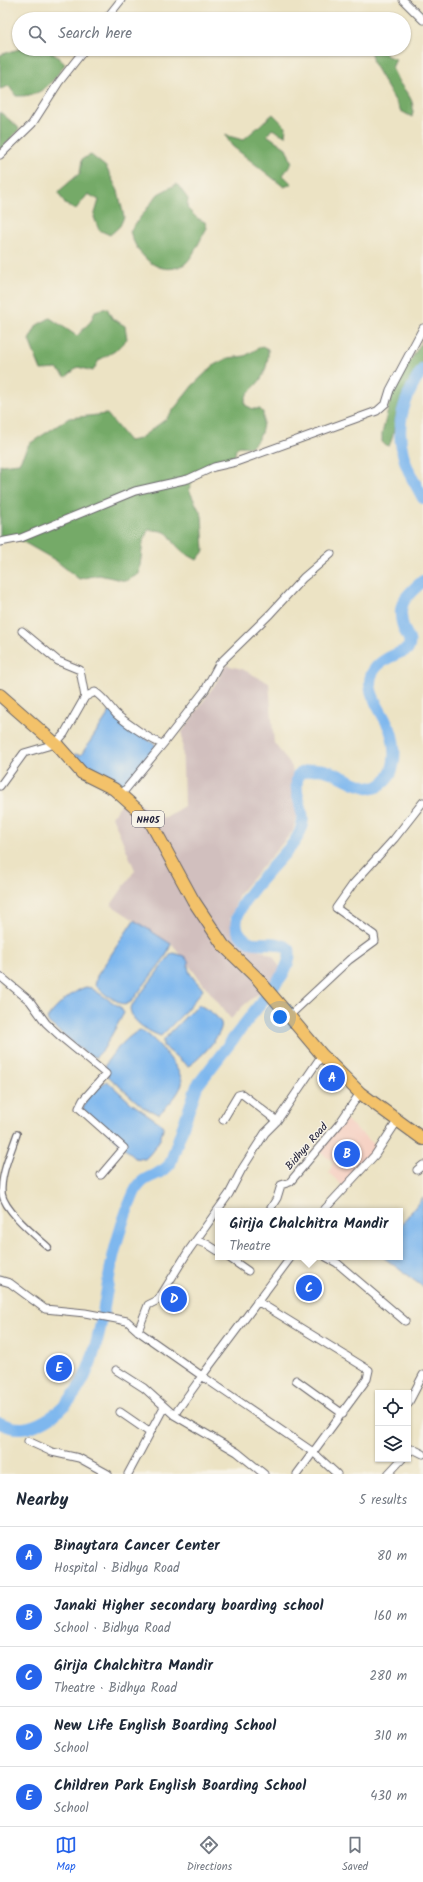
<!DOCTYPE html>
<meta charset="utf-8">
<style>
body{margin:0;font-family:Kalam,sans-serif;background:#f6f6f7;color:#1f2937}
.controls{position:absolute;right:12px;bottom:12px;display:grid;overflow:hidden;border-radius:0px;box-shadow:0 1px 3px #0004}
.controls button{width:36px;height:36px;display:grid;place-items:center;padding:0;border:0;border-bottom:1px solid #e0e1e3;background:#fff;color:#1f2937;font:20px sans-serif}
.you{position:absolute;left:280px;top:1017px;width:14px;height:14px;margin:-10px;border:3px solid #fff;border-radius:50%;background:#1a73e8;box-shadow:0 0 0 6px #1a73e833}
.badge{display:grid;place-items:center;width:26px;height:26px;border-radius:50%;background:#2563eb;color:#fff;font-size:13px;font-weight:700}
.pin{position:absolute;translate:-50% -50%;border:2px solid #fff;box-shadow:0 1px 4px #0006}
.popup{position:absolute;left:215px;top:1208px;width:188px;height:52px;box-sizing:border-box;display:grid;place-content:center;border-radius:0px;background:#fff;filter:drop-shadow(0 1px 3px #0005);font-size:13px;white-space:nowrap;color:#747a83}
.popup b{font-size:15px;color:#1f2937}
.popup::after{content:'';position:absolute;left:50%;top:100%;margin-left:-8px;border:8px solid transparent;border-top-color:#fff}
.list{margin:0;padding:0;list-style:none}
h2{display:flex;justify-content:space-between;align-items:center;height:52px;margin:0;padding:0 16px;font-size:17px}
h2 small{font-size:13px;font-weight:400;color:#747a83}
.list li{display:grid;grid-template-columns:26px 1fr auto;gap:12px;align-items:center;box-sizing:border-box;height:60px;padding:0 16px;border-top:1px solid #e0e1e3}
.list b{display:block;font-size:15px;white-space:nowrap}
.list p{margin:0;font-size:13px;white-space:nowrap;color:#747a83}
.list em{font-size:13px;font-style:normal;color:#747a83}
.icon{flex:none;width:22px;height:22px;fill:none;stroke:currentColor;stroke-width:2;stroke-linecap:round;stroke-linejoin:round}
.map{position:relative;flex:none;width:423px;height:1474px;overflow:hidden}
.search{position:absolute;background:#fff;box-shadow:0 1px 3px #0004;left:12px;right:12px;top:12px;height:44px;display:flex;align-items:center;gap:10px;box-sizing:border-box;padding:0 14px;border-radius:22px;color:#747a83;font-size:15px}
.sheet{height:352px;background:#fff}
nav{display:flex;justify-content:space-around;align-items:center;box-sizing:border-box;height:56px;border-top:1px solid #e0e1e3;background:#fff;font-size:11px;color:#747a83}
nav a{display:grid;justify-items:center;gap:2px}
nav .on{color:#2563eb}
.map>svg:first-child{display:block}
.built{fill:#f6d2c4}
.industrial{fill:#d1bfbe}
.forest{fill:#74aa68;stroke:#4b6652}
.water{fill:#7eb7ee;stroke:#506c94}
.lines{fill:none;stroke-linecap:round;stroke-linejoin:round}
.river{stroke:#7eb7ee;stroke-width:12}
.pedestrian-casing{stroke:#69666b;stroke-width:8}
.minor-casing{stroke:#69666b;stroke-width:9}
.primary-casing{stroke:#69666b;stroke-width:14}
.pedestrian{stroke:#fff;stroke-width:5.5}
.minor{stroke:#fff;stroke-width:7}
.primary{stroke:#f3c26a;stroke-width:12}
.labels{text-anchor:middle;stroke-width:3;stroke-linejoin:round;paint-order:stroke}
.shield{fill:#f7f3e8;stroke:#62616f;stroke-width:1}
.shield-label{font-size:10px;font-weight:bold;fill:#22223b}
.street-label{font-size:11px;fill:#22223b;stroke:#f7f3e8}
</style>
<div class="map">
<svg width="423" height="1474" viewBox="0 0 423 1474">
<rect width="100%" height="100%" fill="#f7f3e8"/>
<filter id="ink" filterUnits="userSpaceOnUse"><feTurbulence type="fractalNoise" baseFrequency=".025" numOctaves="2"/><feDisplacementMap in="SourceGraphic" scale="8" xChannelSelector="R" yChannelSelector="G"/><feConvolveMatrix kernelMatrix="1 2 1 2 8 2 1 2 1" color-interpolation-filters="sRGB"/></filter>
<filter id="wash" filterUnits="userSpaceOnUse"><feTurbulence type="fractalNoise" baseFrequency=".012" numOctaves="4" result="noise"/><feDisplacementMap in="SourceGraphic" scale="16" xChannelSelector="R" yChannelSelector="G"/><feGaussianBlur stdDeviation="0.9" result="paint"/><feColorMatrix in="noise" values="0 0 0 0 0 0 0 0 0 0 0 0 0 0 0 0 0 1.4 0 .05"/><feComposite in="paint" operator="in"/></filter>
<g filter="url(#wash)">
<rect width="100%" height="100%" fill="#ece3c4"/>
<!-- built -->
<path class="built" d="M345,1119L376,1146L369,1157L343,1186L329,1173L333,1161L319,1152Z"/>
<!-- industrial -->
<path class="industrial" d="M226,665L242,669L269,683L274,743L292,767L297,813L293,831L239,894L230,919L245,943L273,956L282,971L279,977L244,1005L231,1019L173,945L111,905L135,870L112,816L128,796L164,818L184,806L182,732L215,684Z"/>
<!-- forest -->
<path class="forest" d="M19,49C44,49 46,45 65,64C51,84 42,97 16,96L9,86L0,89V55Z
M370,49H382L387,56L396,59L392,68C395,73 397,80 401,85C409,96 416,102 412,117L401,111L373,63Z
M0,112L18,127L19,130L0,150Z
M273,114L286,127L285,136L272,129L267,135L286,148L292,163L283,175L292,184L284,187L232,146L225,135L243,140Z
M91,155L106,167L118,191L124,217L120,226L110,235L99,230L94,217L99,200L88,194L75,210L65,204L58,192L80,173L82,159Z
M177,184L188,199L187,208L197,218L205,222L207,228C200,239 195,254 186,263C184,265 180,266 178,267C155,275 135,252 130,231L158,194Z
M107,308L112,318L125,326L127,339L115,351L99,360L93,371L78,367L66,377L57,369L41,370L29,340L37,325L50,318L77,336L91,321L95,311Z
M423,335V363C410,375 399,399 396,416C394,426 394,436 389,446L385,445L382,442V434L393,389L421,343Z
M262,346L268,349C269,360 265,376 257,384C251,391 244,394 245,405L253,409H260L263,412C264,425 262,440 250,447L239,446L236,449L235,454L232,459L208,465L195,472L189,490L202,516L204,551L197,560C192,557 185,554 181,550C166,537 175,530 148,530L143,542L139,574L126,581L99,575L79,579L55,560L11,535L0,538V465L19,463L29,444L69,418L107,414L129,441L139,439L166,419L193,385L214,365L228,358L245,356Z"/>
<!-- water -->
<path class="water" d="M111,710L135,731L157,746L127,786L121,788L86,774L74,754L81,755Z
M134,920L171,944L166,956L131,1002L124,1005L106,995L95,985L97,976Z
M174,953L184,956L189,962C185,974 198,981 203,990L180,1017L161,1036C149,1032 131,1022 130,1008L171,954Z
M86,987L91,988L120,1007L124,1013L103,1050L96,1057L88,1055L49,1023L47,1019C54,1008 74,990 86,987Z
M199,1005C207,1009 217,1015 221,1023C225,1033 197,1062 188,1066L163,1046V1040L190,1012Z
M140,1030C151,1032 185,1073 182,1084C178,1096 167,1106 159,1114L144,1108L109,1077L105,1068C106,1058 130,1034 140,1030Z
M107,1081L131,1103L163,1125C164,1136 153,1152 145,1159L135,1158L83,1109C84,1098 97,1087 107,1081Z
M423,1197V1287L383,1257H400V1226Z"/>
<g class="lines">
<!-- river -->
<path class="river" d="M423,369C400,403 392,434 410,474C414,482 419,490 423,498
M0,1423C17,1431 30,1429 46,1420C100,1390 101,1311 113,1257C118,1236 125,1213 134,1193C144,1172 158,1179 170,1164L197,1086L283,974C287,965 291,959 289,949C270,935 251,954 238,931C226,907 282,860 295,841C314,813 291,802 298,775C327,757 345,786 374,788C398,779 397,750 390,729C383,712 361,688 374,670C381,659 397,654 408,649C412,640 407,636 404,629C395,605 406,595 423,581"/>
</g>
</g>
<g filter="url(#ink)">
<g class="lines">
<!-- pedestrian casing -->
<g class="pedestrian-casing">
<path id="pedestrian" d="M17,1134C11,1152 0,1175 2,1194C5,1211 36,1236 48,1247"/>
</g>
<!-- minor casing -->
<g class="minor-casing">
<path id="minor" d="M403,0L423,20
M106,19L121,0
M0,155L32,124L59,82L85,49
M0,542L21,538L135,491L188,479L214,467L236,462L377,411L386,403L390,390L423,328
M22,631L58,661L80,670L85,697
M163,744L205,690L219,664L270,614L303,578L331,554
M0,786L24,753L55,744L64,734L85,697L95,692C104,698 109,706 116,714C124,721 153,742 163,744L121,795
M0,976L30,1001L46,1023L60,1036L106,1074L83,1100L79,1108L124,1148L101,1175
M289,1016L349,960L375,941L374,935L336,908L353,884L394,839L423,802
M223,1120L238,1095L242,1094L277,1121
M417,1170L423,1165
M269,1211L277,1198L281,1185L290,1182L339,1124L360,1093
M323,1211L375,1155L398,1120
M196,1241L207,1244L218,1251
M228,1257L248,1271
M291,1257L202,1376L313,1452L337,1474
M326,1257L337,1263L405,1321
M0,1280L10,1283L45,1309L85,1313L127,1321L138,1331L202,1376L174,1415
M257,1301L369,1370L367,1379L297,1474
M138,1331L148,1305L158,1300L189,1250L229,1194L242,1169L265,1133L277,1121L322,1055
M116,1370L144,1388L174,1415L237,1452L264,1474
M296,1380L343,1414
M408,1404L423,1375
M120,1412L149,1432
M28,1441L52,1452L79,1458L108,1474
M408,1453L413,1449L423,1454
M128,1474L164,1407
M388,1474L402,1459"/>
</g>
<!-- primary casing -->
<g class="primary-casing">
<path id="primary" d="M0,695L58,746L82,773L114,789L150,821L193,900L223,945L257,978L322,1055L360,1093L423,1139"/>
</g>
<!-- pedestrian -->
<use href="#pedestrian" class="pedestrian"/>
<!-- minor -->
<use href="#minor" class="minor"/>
<!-- primary -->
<use href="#primary" class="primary"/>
</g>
</g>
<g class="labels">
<!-- shield labels -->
<rect class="shield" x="132" y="811" width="32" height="16" rx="3"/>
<g class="shield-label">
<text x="148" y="823">NH05</text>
</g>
<!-- street labels -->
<g class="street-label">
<text transform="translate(306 1146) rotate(-49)" y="4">Bidhya Road</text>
</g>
</g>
</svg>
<div class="controls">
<button><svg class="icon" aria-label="locate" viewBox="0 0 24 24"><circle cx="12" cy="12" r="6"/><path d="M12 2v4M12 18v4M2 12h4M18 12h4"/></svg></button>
<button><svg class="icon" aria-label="layers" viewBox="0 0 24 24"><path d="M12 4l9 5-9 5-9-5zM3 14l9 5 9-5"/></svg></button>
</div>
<div class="you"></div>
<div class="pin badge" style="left:332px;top:1078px">A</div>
<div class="pin badge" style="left:347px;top:1154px">B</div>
<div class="pin badge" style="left:309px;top:1288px">C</div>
<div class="popup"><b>Girija Chalchitra Mandir</b>Theatre</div>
<div class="pin badge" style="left:174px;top:1299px">D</div>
<div class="pin badge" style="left:59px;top:1368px">E</div>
<div class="search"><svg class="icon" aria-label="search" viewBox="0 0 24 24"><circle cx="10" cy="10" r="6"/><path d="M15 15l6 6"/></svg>Search here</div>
</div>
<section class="sheet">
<h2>Nearby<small>5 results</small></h2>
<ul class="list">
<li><span class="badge">A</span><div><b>Binaytara Cancer Center</b><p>Hospital · Bidhya Road</p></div><em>80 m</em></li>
<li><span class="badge">B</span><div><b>Janaki Higher secondary boarding school</b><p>School · Bidhya Road</p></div><em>160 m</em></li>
<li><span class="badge">C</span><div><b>Girija Chalchitra Mandir</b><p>Theatre · Bidhya Road</p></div><em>280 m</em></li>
<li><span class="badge">D</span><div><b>New Life English Boarding School</b><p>School</p></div><em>310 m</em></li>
<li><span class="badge">E</span><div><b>Children Park English Boarding School</b><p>School</p></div><em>430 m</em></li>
</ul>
</section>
<nav>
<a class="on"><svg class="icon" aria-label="map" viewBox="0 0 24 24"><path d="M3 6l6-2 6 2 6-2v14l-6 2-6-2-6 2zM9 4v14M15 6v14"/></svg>Map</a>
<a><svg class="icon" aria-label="directions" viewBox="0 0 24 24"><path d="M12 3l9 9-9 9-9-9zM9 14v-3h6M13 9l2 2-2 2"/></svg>Directions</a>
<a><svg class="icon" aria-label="saved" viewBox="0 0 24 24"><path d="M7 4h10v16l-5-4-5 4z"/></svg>Saved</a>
</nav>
